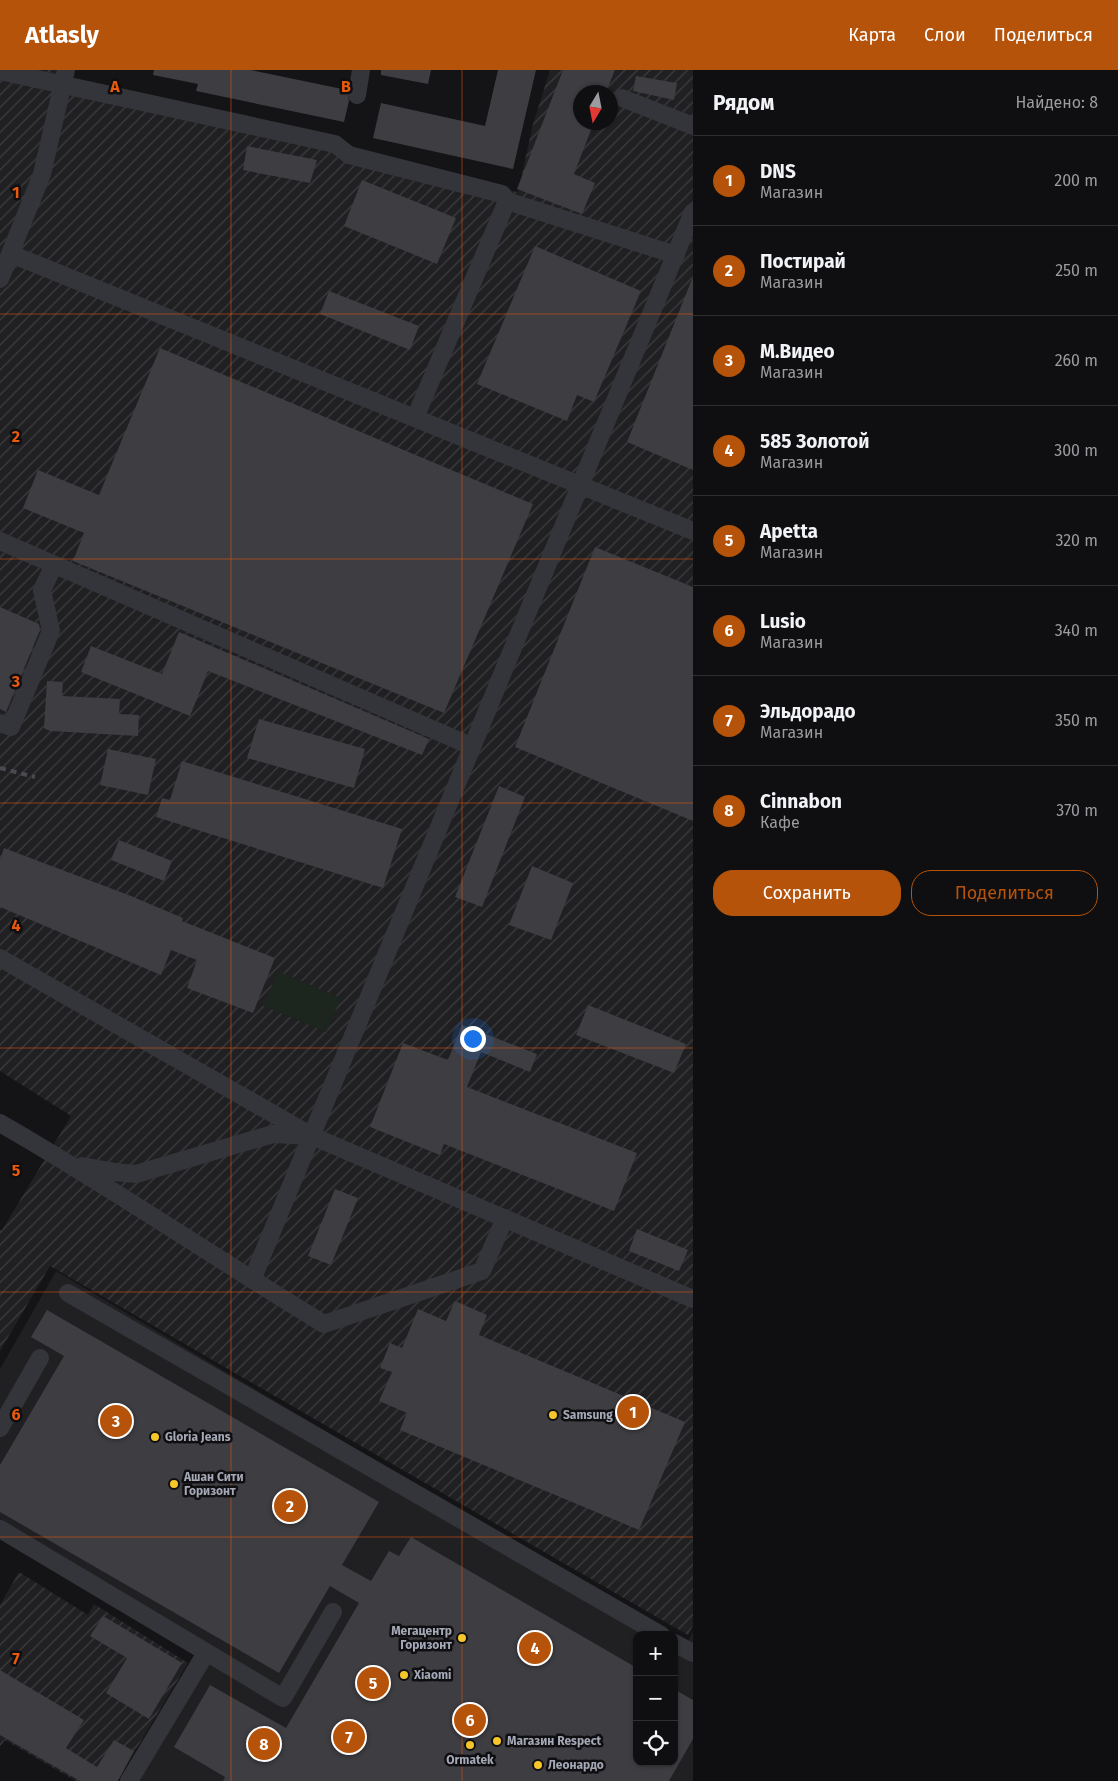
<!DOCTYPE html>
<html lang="ru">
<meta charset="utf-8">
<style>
body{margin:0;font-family:"Fira Sans",sans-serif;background:#181719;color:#f1f3f6}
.controls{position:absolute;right:15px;bottom:15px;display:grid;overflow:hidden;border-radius:10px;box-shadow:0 1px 4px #0004}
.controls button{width:45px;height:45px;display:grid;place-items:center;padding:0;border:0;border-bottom:1px solid #2f2e30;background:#0f0e10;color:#f1f3f6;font:25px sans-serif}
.compass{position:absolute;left:573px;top:15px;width:45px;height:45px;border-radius:50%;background:#0f0e10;box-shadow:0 1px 4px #0004;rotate:190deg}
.you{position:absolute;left:472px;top:968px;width:18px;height:18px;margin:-12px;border:4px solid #fff;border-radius:50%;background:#1a73e8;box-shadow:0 0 0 8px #1a73e833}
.badge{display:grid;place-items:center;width:32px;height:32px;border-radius:50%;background:#b45309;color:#fff;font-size:16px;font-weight:700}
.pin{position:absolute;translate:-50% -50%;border:2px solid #fff;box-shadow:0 1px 5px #0006}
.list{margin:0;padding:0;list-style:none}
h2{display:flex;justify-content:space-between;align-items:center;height:65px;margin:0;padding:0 20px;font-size:21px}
h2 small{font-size:16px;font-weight:400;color:#9b9c9f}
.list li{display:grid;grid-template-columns:32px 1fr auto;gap:15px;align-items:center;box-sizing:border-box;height:90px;padding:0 20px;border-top:1px solid #2f2e30}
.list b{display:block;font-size:19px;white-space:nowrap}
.list p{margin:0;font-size:16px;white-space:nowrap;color:#9b9c9f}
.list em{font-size:16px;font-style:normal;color:#9b9c9f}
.actions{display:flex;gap:10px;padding:15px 20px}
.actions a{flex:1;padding:11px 0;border:1px solid #b45309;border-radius:20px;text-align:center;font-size:18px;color:#b45309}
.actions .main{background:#b45309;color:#fff}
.icon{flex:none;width:28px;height:28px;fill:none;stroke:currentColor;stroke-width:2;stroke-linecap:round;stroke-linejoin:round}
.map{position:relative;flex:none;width:693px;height:1711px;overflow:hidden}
header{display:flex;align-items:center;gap:30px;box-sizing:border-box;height:70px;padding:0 25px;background:#b45309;color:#fff}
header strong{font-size:24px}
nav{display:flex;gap:28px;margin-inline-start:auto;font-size:18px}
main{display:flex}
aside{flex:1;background:#0f0e10}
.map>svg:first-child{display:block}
.built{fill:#201f22}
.industrial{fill:url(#industrial-furrows);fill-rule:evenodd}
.grass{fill:#1d251f}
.building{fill:#3e3d42}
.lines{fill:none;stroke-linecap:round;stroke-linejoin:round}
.minor{stroke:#34353a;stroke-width:18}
.rail{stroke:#494a51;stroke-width:4;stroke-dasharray:6 5;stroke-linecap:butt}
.grid{fill:none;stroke:#e8590c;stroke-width:1;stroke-opacity:0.55}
.poi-dot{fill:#f6c72a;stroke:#0f0e10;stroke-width:2}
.labels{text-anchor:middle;stroke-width:5;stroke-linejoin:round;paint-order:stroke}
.poi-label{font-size:12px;font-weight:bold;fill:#a5a8b6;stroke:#0f0e10;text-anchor:start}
.grid-label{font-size:16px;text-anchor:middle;font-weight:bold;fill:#e8590c;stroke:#0f0e10;stroke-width:5;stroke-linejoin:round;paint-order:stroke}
</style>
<header>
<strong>Atlasly</strong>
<nav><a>Карта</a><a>Слои</a><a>Поделиться</a></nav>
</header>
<main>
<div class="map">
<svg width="693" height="1711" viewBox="0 0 693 1711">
<defs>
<pattern id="industrial-furrows" width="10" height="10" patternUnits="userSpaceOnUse" patternTransform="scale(1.25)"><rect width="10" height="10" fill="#201f22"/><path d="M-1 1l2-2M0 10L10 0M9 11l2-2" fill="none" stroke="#3d3d40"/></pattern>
</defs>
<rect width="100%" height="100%" fill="#141315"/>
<!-- built -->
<path class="built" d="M56,1201L669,1565H637V1692H674V1568L686,1575L693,1562V1711H134L207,1588L0,1463V1299Z"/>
<!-- industrial -->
<path class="industrial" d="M0,0H74L72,8L342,73L341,88L518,122L533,54L550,0H693V1556L688,1565L50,1196L0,1281V1160H2L71,1046L0,1001ZM580,22H610V52H580Z
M19,1502L88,1545L94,1534L188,1593L117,1711H76L5,1670L0,1676V1535Z"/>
<!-- grass -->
<path class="grass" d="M278,901L341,928L326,962L263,936Z"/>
<!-- building -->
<path class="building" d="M154,0H251L347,20L349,31L344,52L196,21L198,14L153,5Z
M381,0H431L428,14L381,5Z
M498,0H536L513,99L373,68L381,33L485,56Z
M563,0H615L606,22H580V52H594L574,104L595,113L582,144L517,119Z
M636,6L677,13L674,30L633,21Z
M247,76L317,90L310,113L243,100Z
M362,110L456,148L437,194L344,156Z
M535,176L641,221L594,332L577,325L567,351L477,314Z
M692,209H693V400L627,372Z
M329,221L419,256L410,280L320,244Z
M160,278L533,434L444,643L73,491L84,463L23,438L38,400L99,425Z
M595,477L693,517V751L515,677Z
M0,537L39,554L40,560L6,642L0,639Z
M179,562L429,669L422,685L208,601L190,646L81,602L91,576L162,604Z
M47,611L63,612L62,626L120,629L119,644L139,645L138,666L50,661L44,658Z
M259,649L365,679L354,718L247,688Z
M108,679L156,689L148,725L100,715Z
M182,691L402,759L383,818L156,747L162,728L170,730Z
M499,716L525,727L482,837L455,827Z
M119,770L172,791L164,811L111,790Z
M4,778L131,826L183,848L182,851L275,888L253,943L187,918L197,890L171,880L161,905L0,837V789Z
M532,796L573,813L551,870L509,855Z
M588,935L686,974L674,1003L576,965Z
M462,955L537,984L530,1002L481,982L467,1017L637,1083L614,1141L444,1074L440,1085L370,1057L403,973L448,990Z
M335,1119L358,1128L331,1195L308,1186Z
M637,1159L688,1180L679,1201L629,1181Z
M455,1231L487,1245L479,1265L685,1352L639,1460L400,1360L407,1343L379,1331L392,1302L380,1298L390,1273L402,1278L418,1239L446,1251Z
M47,1240L379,1432L342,1495L371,1511L389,1481L399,1486L411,1467L637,1598V1692H674V1619L693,1630V1669L669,1711H223L225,1707L174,1677L210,1615L286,1658L359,1533L330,1516L279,1603L0,1442V1395L64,1286L31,1267Z
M103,1546L182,1593L149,1649L106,1623L127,1588L90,1566Z
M0,1600L84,1650L66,1678L97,1697L114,1670L134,1681L118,1711H80L0,1665Z"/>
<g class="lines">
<!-- minor -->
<path class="minor" d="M0,1L335,74L349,85L502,124L507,131L415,348
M357,25L361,0
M622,28L693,56
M507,131L676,185
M11,184L693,461
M0,209L42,104L66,0
M0,471L471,676
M0,653L11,657L51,561L42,520L54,495
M0,888L312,1066L693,1229
M0,1053C110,1116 215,1188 324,1254L482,1201L505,1148
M82,1096L115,1102L136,1104L273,1064L309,1066
M252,1210L693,142
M68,1223L661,1565
M0,1358L40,1288
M0,1459L283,1628L333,1542
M674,1573L693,1583
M129,1711L206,1583"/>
<!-- rail -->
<path class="rail" d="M0,698L35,707"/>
</g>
<!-- grid -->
<path class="grid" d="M231,0V1711M462,0V1711M0,244H693M0,489H693M0,733H693M0,978H693M0,1222H693M0,1467H693"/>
<!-- markers -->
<g class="poi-dot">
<circle cx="553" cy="1345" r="5"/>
<circle cx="155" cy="1367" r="5"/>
<circle cx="174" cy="1414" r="5"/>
<circle cx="462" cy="1568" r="5"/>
<circle cx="404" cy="1605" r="5"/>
<circle cx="497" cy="1671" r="5"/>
<circle cx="470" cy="1675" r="5"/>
<circle cx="538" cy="1695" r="5"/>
</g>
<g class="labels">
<!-- poi labels -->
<g class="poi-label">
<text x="563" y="1349">Samsung</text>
<text x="165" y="1371">Gloria Jeans</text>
<text x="184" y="1411">Ашан Сити<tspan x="184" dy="14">Горизонт</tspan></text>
<text x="452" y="1565" text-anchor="end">Мегацентр<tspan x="452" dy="14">Горизонт</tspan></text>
<text x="414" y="1609">Xiaomi</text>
<text x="507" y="1675">Магазин Respect</text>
<text x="470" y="1694" text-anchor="middle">Ormatek</text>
<text x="548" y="1699">Леонардо</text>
</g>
</g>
<g class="grid-label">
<text x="115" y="22">A</text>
<text x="346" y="22">B</text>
<text x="16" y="128">1</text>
<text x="16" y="372">2</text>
<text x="16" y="617">3</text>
<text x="16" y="861">4</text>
<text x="16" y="1106">5</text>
<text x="16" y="1350">6</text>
<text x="16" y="1594">7</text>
</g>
</svg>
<div class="controls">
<button>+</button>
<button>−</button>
<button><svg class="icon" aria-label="locate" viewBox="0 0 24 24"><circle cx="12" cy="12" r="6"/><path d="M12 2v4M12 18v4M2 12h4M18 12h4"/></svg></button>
</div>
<svg class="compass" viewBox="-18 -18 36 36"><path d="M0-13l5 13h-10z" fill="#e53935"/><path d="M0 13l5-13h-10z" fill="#9b9c9f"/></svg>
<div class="you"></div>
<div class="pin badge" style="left:633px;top:1342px">1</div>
<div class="pin badge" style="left:290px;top:1436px">2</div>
<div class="pin badge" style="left:116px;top:1351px">3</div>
<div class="pin badge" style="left:535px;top:1578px">4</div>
<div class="pin badge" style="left:373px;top:1613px">5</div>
<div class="pin badge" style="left:470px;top:1650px">6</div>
<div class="pin badge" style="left:349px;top:1667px">7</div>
<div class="pin badge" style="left:264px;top:1674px">8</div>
</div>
<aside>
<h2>Рядом<small>Найдено: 8</small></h2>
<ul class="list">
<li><span class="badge">1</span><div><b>DNS</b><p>Магазин</p></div><em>200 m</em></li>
<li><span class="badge">2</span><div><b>Постирай</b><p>Магазин</p></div><em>250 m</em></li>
<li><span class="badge">3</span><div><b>М.Видео</b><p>Магазин</p></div><em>260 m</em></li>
<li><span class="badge">4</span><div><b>585 Золотой</b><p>Магазин</p></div><em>300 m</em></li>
<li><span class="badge">5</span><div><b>Apetta</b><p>Магазин</p></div><em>320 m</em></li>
<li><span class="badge">6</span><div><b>Lusio</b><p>Магазин</p></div><em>340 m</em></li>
<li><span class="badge">7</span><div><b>Эльдорадо</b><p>Магазин</p></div><em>350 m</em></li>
<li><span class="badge">8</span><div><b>Cinnabon</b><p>Кафе</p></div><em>370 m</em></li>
</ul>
<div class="actions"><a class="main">Сохранить</a><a>Поделиться</a></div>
</aside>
</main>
